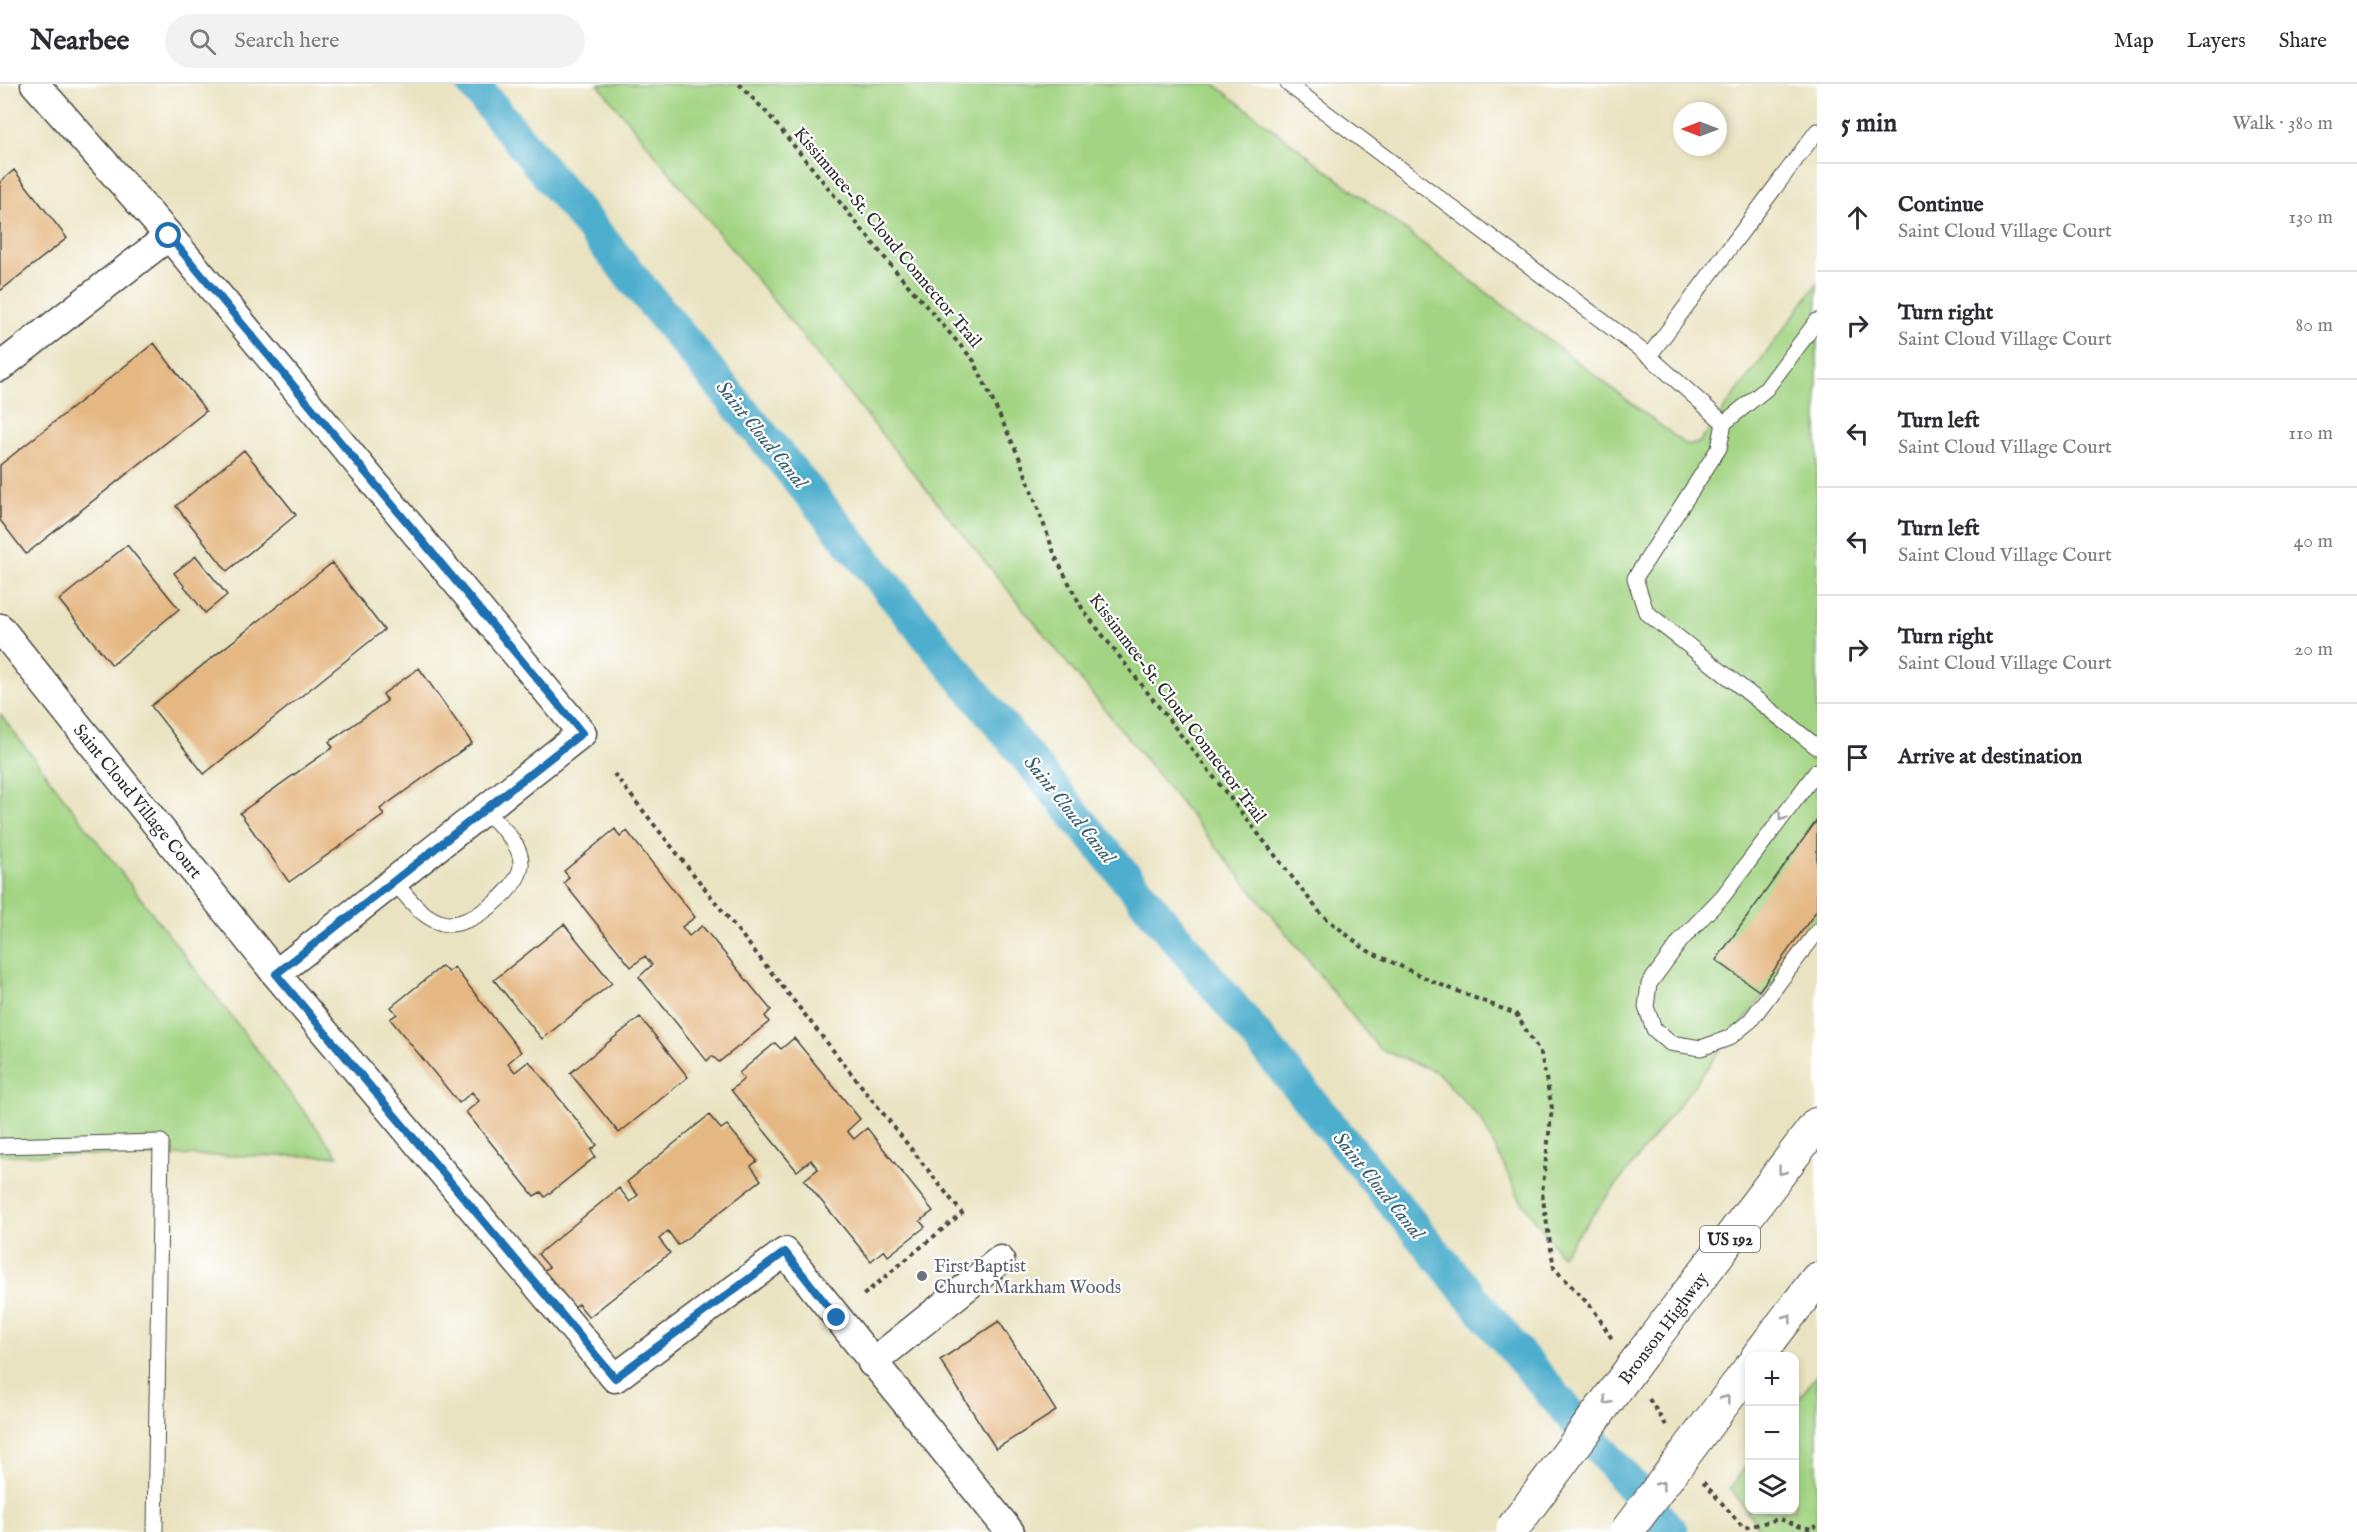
<!DOCTYPE html>
<meta charset="utf-8">
<style>
body{margin:0;font-family:"IM FELL English",serif;background:#f2f2f3;color:#2b2b33}
.controls{position:absolute;right:18px;bottom:18px;display:grid;overflow:hidden;border-radius:12px;box-shadow:0 3px 9px #0003}
.controls button{width:54px;height:54px;display:grid;place-items:center;padding:0;border:0;border-bottom:2px solid #e1e1e2;background:#fff;color:#2b2b33;font:30px sans-serif}
.compass{position:absolute;left:1673px;top:18px;width:54px;height:54px;border-radius:50%;background:#fff;box-shadow:0 3px 9px #0003;rotate:270deg}
.stop{position:absolute;width:18px;height:18px;margin:-14px;border:4px solid #1f6fb2;border-radius:50%;background:#fff}
.stop.end{background:#1f6fb2;border-color:#fff;box-shadow:0 2px 6px #0008}
.list{margin:0;padding:0;list-style:none}
h2{display:flex;justify-content:space-between;align-items:center;height:78px;margin:0;padding:0 24px;font-size:26px}
h2 small{font-size:20px;font-weight:400;color:#7c7c81}
.list li{display:grid;grid-template-columns:39px 1fr auto;gap:18px;align-items:center;box-sizing:border-box;height:108px;padding:0 24px;border-top:2px solid #e1e1e2}
.list b{display:block;font-size:22px;white-space:nowrap}
.list p{margin:0;font-size:20px;white-space:nowrap;color:#7c7c81}
.list em{font-size:20px;font-style:normal;color:#7c7c81}
.icon{flex:none;width:33px;height:33px;fill:none;stroke:currentColor;stroke-width:2;stroke-linecap:round;stroke-linejoin:round}
.map{position:relative;flex:none;width:1817px;height:1448px;overflow:hidden}
header{display:flex;align-items:center;gap:36px;box-sizing:border-box;height:84px;padding:0 30px;background:#fff;border-bottom:2px solid #e1e1e2}
header strong{font-size:28px}
nav{display:flex;gap:33px;margin-inline-start:auto;font-size:21px}
.search{width:420px;height:54px;background:#f2f2f3;display:flex;align-items:center;gap:15px;box-sizing:border-box;padding:0 21px;border-radius:33px;color:#7c7c81;font-size:22px}
main{display:flex}
aside{flex:1;background:#fff}
.map>svg:first-child{display:block}
.green{fill:#a3d483;stroke:#678057;stroke-width:1.5}
.lines{fill:none;stroke-linecap:round;stroke-linejoin:round}
.canal{stroke:#4eaecd;stroke-width:34}
.building{fill:#e5b883}
.service-casing{stroke:#484742;stroke-width:17}
.minor-casing{stroke:#484742;stroke-width:31}
.trunk-casing{stroke:#484742;stroke-width:35}
.path{stroke:#484742;stroke-width:4;stroke-dasharray:4.5 4.5;stroke-linecap:butt}
.service{stroke:#fff;stroke-width:15}
.minor{stroke:#fff;stroke-width:28}
.trunk{stroke:#fff;stroke-width:33}
.trunk-bridge-casing{stroke:#484742;stroke-width:35;stroke-linecap:butt}
.trunk-bridge{stroke:#fff;stroke-width:33}
.oneway{stroke:#a0a0a0}
.route{stroke:#1f6fb2;stroke-width:8}
.worship-dot{fill:#6b7280;stroke:#fff;stroke-width:2}
.labels{text-anchor:middle;stroke-width:4.5;stroke-linejoin:round;paint-order:stroke}
.shield{fill:#fff;stroke:#6b6b6b;stroke-width:1.5}
.shield-label{font-size:16px;font-weight:bold;fill:#2b2b2b}
.street-label{font-size:18px;fill:#2b2b2b;stroke:#fff}
.worship-label{font-size:18px;fill:#5b616d;stroke:#fff;text-anchor:start}
.water-label{font-size:20px;font-style:italic;fill:#395f6c;stroke:#fff}
</style>
<header>
<strong>Nearbee</strong>
<div class="search"><svg class="icon" aria-label="search" viewBox="0 0 24 24"><circle cx="10" cy="10" r="6"/><path d="M15 15l6 6"/></svg>Search here</div>
<nav><a>Map</a><a>Layers</a><a>Share</a></nav>
</header>
<main>
<div class="map">
<svg width="1817" height="1448" viewBox="0 0 1817 1448">
<rect width="100%" height="100%" fill="#fff"/>
<filter id="ink" filterUnits="userSpaceOnUse"><feTurbulence type="fractalNoise" baseFrequency=".0167" numOctaves="2"/><feDisplacementMap in="SourceGraphic" scale="12" xChannelSelector="R" yChannelSelector="G"/><feConvolveMatrix kernelMatrix="1 2 1 2 8 2 1 2 1" color-interpolation-filters="sRGB"/></filter>
<filter id="wash" filterUnits="userSpaceOnUse"><feTurbulence type="fractalNoise" baseFrequency=".008" numOctaves="4" result="noise"/><feDisplacementMap in="SourceGraphic" scale="24" xChannelSelector="R" yChannelSelector="G"/><feGaussianBlur stdDeviation="1.35" result="paint"/><feColorMatrix in="noise" values="0 0 0 0 0 0 0 0 0 0 0 0 0 0 0 0 0 1.4 0 .05"/><feComposite in="paint" operator="in"/></filter>
<g filter="url(#wash)">
<rect width="100%" height="100%" fill="#eae3c1"/>
<!-- green -->
<path class="green" d="M598,0H1214L1685,360H1695L1700,358L1817,200V843L1561,1172L1519,1113L1482,1037L1437,988L1379,965L1315,885Z
M0,630L338,1072L0,1071Z
M1817,1290V1448H1762L1730,1404L1749,1378L1750,1426H1794L1795,1320Z"/>
<g class="lines">
<!-- canal -->
<path class="canal" d="M473,0L1515,1266L1671,1448"/>
</g>
<g id="blocks">
<!-- building -->
<path class="building" d="M14,86L67,154L0,207V98Z
M154,259L206,327L26,470L0,436V381Z
M244,366L296,431L227,487L176,422Z
M127,461L179,525L112,581L59,516Z
M196,472L227,511L205,529L174,489Z
M332,479L384,546L204,690L151,622Z
M419,584L472,659L380,725L384,731L289,798L240,729L333,663L329,658L387,617L383,610Z
M1817,736V826L1759,907L1716,876Z
M615,745L620,753L627,747L695,833L682,843L689,852L702,842L771,926L765,932L769,938L719,978L712,972L707,977L639,893L652,881L645,872L631,883L564,799L569,793L564,787Z
M564,840L612,899L542,955L494,896Z
M442,882L448,888L454,883L521,968L508,979L515,988L529,977L597,1061L591,1066L595,1073L545,1113L541,1108L534,1112L466,1028L479,1017L472,1008L459,1019L390,935L397,930L391,923Z
M640,933L688,993L619,1049L570,989Z
M794,954L860,1035L847,1047L854,1055L867,1044L933,1127L920,1137L925,1143L888,1172L884,1166L871,1177L804,1096L818,1085L811,1076L797,1087L731,1006L744,995L739,989L775,959L781,965Z
M709,1031L721,1045L727,1041L757,1077L751,1082L761,1096L678,1161L668,1147L659,1155L670,1169L589,1233L578,1220L572,1225L542,1188L549,1183L538,1170L619,1104L630,1118L638,1111L627,1098Z
M999,1237L1056,1327L996,1365L940,1276Z"/>
</g>
</g>
<g filter="url(#ink)">
<use href="#blocks" fill-opacity="0" stroke="#484742" stroke-width="1.5"/>
<g class="lines">
<!-- service casing -->
<g class="service-casing">
<path id="service" d="M1288,0L1649,272L1817,47
M1649,272L1724,339L1719,364L1635,494L1646,528L1817,663
M1724,339L1766,305L1817,237
M1817,687L1723,812L1682,855L1649,900L1646,923L1654,945L1670,959L1701,964L1729,954L1750,937L1817,848
M394,798C408,813 421,833 442,839C467,847 518,807 521,782C523,760 498,740 485,726
M0,1062L161,1058L155,1448"/>
</g>
<!-- minor casing -->
<g class="minor-casing">
<path id="minor" d="M35,0L169,152L582,649L276,890
M0,283L169,152
M0,544L276,890L615,1294L785,1168L1010,1448
M872,1279L1000,1176"/>
</g>
<!-- trunk casing -->
<g class="trunk-casing">
<path id="trunk" d="M1642,1270L1817,1040
M1758,1272L1817,1195
M1703,1346L1750,1284"/>
</g>
<!-- path -->
<path class="path" d="M739,0L769,31L894,185L974,277L1019,373L1056,474L1083,526L1321,830L1366,866L1434,898L1516,930L1541,970L1552,1024L1542,1109L1554,1184L1594,1226L1612,1255
M614,690L962,1129L861,1213
M1649,1315L1666,1341
M1703,1398L1744,1444L1779,1435L1811,1445L1817,1442"/>
<!-- service -->
<use href="#service" class="service"/>
<!-- minor -->
<use href="#minor" class="minor"/>
<!-- trunk -->
<use href="#trunk" class="trunk"/>
<!-- trunk-bridge casing -->
<g class="trunk-bridge-casing">
<path id="trunk-bridge" d="M1513,1444L1642,1270
M1626,1448L1703,1346"/>
</g>
<!-- trunk-bridge -->
<use href="#trunk-bridge" class="trunk-bridge"/>
</g>
<!-- one-way arrows -->
<defs><path id="oneway-chevron" d="M-2-3.5L2.5 0L-2 3.5" fill="none" stroke-width="1.6" stroke-linecap="round" stroke-linejoin="round" transform="scale(1.5)"/></defs>
<g class="oneway">
<use href="#oneway-chevron" transform="translate(1782 733) rotate(127)"/>
<use href="#oneway-chevron" transform="translate(1782 1087) rotate(127)"/>
<use href="#oneway-chevron" transform="translate(1788 1234) rotate(-53)"/>
<use href="#oneway-chevron" transform="translate(1726 1315) rotate(-53)"/>
<use href="#oneway-chevron" transform="translate(1607 1317) rotate(127)"/>
<use href="#oneway-chevron" transform="translate(1661 1401) rotate(-53)"/>
</g>
</g>
<g class="lines" filter="url(#ink)">
<!-- route -->
<path class="route" d="M169,152L582,649L276,890L615,1294L785,1168L837,1234"/>
</g>
<!-- markers -->
<circle class="worship-dot" cx="922" cy="1192" r="6"/>
<g class="labels">
<!-- shield labels -->
<rect class="shield" x="1700" y="1142" width="60" height="26" rx="4.5"/>
<g class="shield-label">
<text x="1730" y="1161">US 192</text>
</g>
<!-- street labels -->
<g class="street-label">
<text transform="translate(888 153) rotate(50)" y="6">Kissimmee-St. Cloud Connector Trail</text>
<text transform="translate(1178 624) rotate(53)" y="6">Kissimmee-St. Cloud Connector Trail</text>
<text transform="translate(138 717) rotate(51)" y="6">Saint Cloud Village Court</text>
<text transform="translate(1663 1244) rotate(-53)" y="6">Bronson Highway</text>
</g>
<!-- worship labels -->
<g class="worship-label">
<text x="934" y="1188">First Baptist<tspan x="934" dy="21">Church Markham Woods</tspan></text>
</g>
<!-- water labels -->
<g class="water-label">
<text transform="translate(762 350) rotate(51)" y="7">Saint Cloud Canal</text>
<text transform="translate(1070 725) rotate(51)" y="7">Saint Cloud Canal</text>
<text transform="translate(1379 1101) rotate(51)" y="7">Saint Cloud Canal</text>
</g>
</g>
</svg>
<div class="controls">
<button>+</button>
<button>−</button>
<button><svg class="icon" aria-label="layers" viewBox="0 0 24 24"><path d="M12 4l9 5-9 5-9-5zM3 14l9 5 9-5"/></svg></button>
</div>
<svg class="compass" viewBox="-18 -18 36 36"><path d="M0-13l5 13h-10z" fill="#e53935"/><path d="M0 13l5-13h-10z" fill="#7c7c81"/></svg>
<div class="stop" style="left:169px;top:152px"></div>
<div class="stop end" style="left:837px;top:1234px"></div>
</div>
<aside>
<h2>5 min<small>Walk · 380 m</small></h2>
<ul class="list">
<li><svg class="icon" aria-label="ahead" viewBox="0 0 24 24"><path d="M12 20V5M6 11l6-6 6 6"/></svg><div><b>Continue</b><p>Saint Cloud Village Court</p></div><em>130 m</em></li>
<li><svg class="icon" aria-label="right" viewBox="0 0 24 24"><path d="M7 20v-9h11M14 6l5 5-5 5"/></svg><div><b>Turn right</b><p>Saint Cloud Village Court</p></div><em>80 m</em></li>
<li><svg class="icon" aria-label="left" viewBox="0 0 24 24"><path d="M17 20v-9H6M10 6l-5 5 5 5"/></svg><div><b>Turn left</b><p>Saint Cloud Village Court</p></div><em>110 m</em></li>
<li><svg class="icon" aria-label="left" viewBox="0 0 24 24"><path d="M17 20v-9H6M10 6l-5 5 5 5"/></svg><div><b>Turn left</b><p>Saint Cloud Village Court</p></div><em>40 m</em></li>
<li><svg class="icon" aria-label="right" viewBox="0 0 24 24"><path d="M7 20v-9h11M14 6l5 5-5 5"/></svg><div><b>Turn right</b><p>Saint Cloud Village Court</p></div><em>20 m</em></li>
<li><svg class="icon" aria-label="arrive" viewBox="0 0 24 24"><path d="M6 21V4h12l-3 4 3 4H6"/></svg><div><b>Arrive at destination</b></div></li>
</ul>
</aside>
</main>
